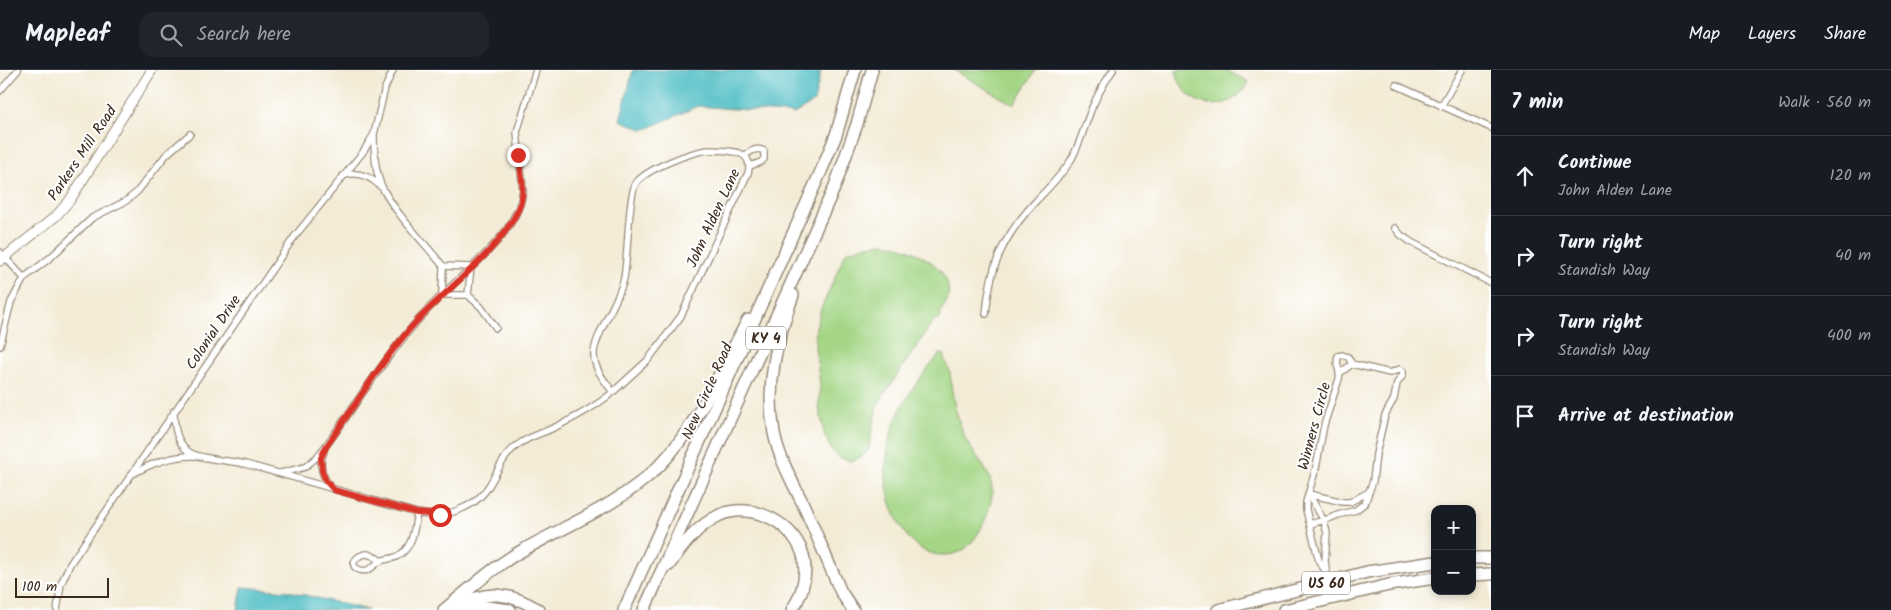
<!DOCTYPE html>
<meta charset="utf-8">
<style>
body{margin:0;font-family:Kalam,sans-serif;background:#20242c;color:#f1f3f6}
.controls{position:absolute;right:15px;bottom:15px;display:grid;overflow:hidden;border-radius:10px;box-shadow:0 2px 8px #0003}
.controls button{width:45px;height:45px;display:grid;place-items:center;padding:0;border:0;border-bottom:1px solid #363941;background:#171b24;color:#f1f3f6;font:25px sans-serif}
.scale{position:absolute;left:15px;bottom:12px;width:94px;box-sizing:border-box;padding-left:5px;border:2px solid #3b2a1e;border-top:0;font-size:14px;line-height:18px;white-space:nowrap;color:#3b2a1e;-webkit-text-stroke:4px #fff;paint-order:stroke}
.stop{position:absolute;width:15px;height:15px;margin:-11px;border:4px solid #d93025;border-radius:50%;background:#fff}
.stop.end{background:#d93025;border-color:#fff;box-shadow:0 1px 5px #0008}
.list{margin:0;padding:0;list-style:none}
h2{display:flex;justify-content:space-between;align-items:center;height:65px;margin:0;padding:0 20px;font-size:21px}
h2 small{font-size:16px;font-weight:400;color:#9ea1a6}
.list li{display:grid;grid-template-columns:32px 1fr auto;gap:15px;align-items:center;box-sizing:border-box;height:80px;padding:0 20px;border-top:1px solid #363941}
.list b{display:block;font-size:19px;white-space:nowrap}
.list p{margin:0;font-size:16px;white-space:nowrap;color:#9ea1a6}
.list em{font-size:16px;font-style:normal;color:#9ea1a6}
.icon{flex:none;width:28px;height:28px;fill:none;stroke:currentColor;stroke-width:2;stroke-linecap:round;stroke-linejoin:round}
.map{position:relative;flex:none;width:1491px;height:540px;overflow:hidden}
header{display:flex;align-items:center;gap:30px;box-sizing:border-box;height:70px;padding:0 25px;background:#171b24;border-bottom:1px solid #363941}
header strong{font-size:24px}
nav{display:flex;gap:28px;margin-inline-start:auto;font-size:18px}
.search{width:350px;height:45px;background:#20242c;display:flex;align-items:center;gap:12px;box-sizing:border-box;padding:0 18px;border-radius:15px;color:#9ea1a6;font-size:19px}
main{display:flex}
aside{flex:1;background:#171b24}
.map>svg:first-child{display:block}
.green{fill:#a4d686;stroke:#708052}
.water{fill:#4ebdc4;stroke:#447471}
.lines{fill:none;stroke-linecap:round;stroke-linejoin:round}
.street-casing{stroke:#978a7a;stroke-width:8}
.secondary-casing{stroke:#978a7a;stroke-width:11}
.highway-casing{stroke:#978a7a;stroke-width:14}
.street{stroke:#fff;stroke-width:5.5}
.secondary{stroke:#fff;stroke-width:9}
.highway{stroke:#fff;stroke-width:11}
.route{stroke:#d93025;stroke-width:6}
.labels{text-anchor:middle;stroke-width:4;stroke-linejoin:round;paint-order:stroke}
.shield{fill:#fff;stroke:#766a62;stroke-width:1}
.shield-label{font-size:14px;font-weight:bold;fill:#3b2a1e}
.street-label{font-size:15px;fill:#3b2a1e;stroke:#fff}
</style>
<header>
<strong>Mapleaf</strong>
<div class="search"><svg class="icon" aria-label="search" viewBox="0 0 24 24"><circle cx="10" cy="10" r="6"/><path d="M15 15l6 6"/></svg>Search here</div>
<nav><a>Map</a><a>Layers</a><a>Share</a></nav>
</header>
<main>
<div class="map">
<svg width="1491" height="540" viewBox="0 0 1491 540">
<rect width="100%" height="100%" fill="#fff"/>
<filter id="ink" filterUnits="userSpaceOnUse"><feTurbulence type="fractalNoise" baseFrequency=".02" numOctaves="2"/><feDisplacementMap in="SourceGraphic" scale="10" xChannelSelector="R" yChannelSelector="G"/><feConvolveMatrix kernelMatrix="1 2 1 2 8 2 1 2 1" color-interpolation-filters="sRGB"/></filter>
<filter id="wash" filterUnits="userSpaceOnUse"><feTurbulence type="fractalNoise" baseFrequency=".0096" numOctaves="4" result="noise"/><feDisplacementMap in="SourceGraphic" scale="20" xChannelSelector="R" yChannelSelector="G"/><feGaussianBlur stdDeviation="1.12" result="paint"/><feColorMatrix in="noise" values="0 0 0 0 0 0 0 0 0 0 0 0 0 0 0 0 0 1.4 0 .05"/><feComposite in="paint" operator="in"/></filter>
<g filter="url(#wash)">
<rect width="100%" height="100%" fill="#f3ebd5"/>
<!-- green -->
<path class="green" d="M954,0H1036L1014,35Z
M1176,0H1226L1249,12C1230,47 1183,40 1176,0Z
M884,173C908,176 953,195 948,226C947,233 943,238 939,243L942,245L938,251L935,249L877,335L868,381L859,388L851,391L840,388L832,380L825,366L819,338L820,314L815,277L816,257L821,239L846,182L867,175Z
M939,284L945,285L944,289C952,299 950,310 952,321C954,335 959,352 964,365C971,383 991,399 992,419C993,432 986,450 979,462C970,476 962,485 944,485C906,486 889,439 886,408C885,399 887,387 888,378C893,346 909,323 928,298C931,293 938,289 939,284Z"/>
<!-- water -->
<path class="water" d="M633,0H821L814,32L794,44L698,36L644,60L620,50Z
M242,517L288,521L368,540H238Z"/>
</g>
<g filter="url(#ink)">
<g class="lines">
<!-- street casing -->
<g class="street-casing">
<path id="street" d="M1396,15L1491,58
M0,21L18,0
M1441,36L1462,0
M374,66C374,83 375,104 383,119C398,147 423,171 443,196
M708,80C726,81 755,78 748,103L681,246L648,290L613,322C604,310 593,298 594,282C597,260 619,232 624,208C628,188 628,125 636,113C646,99 691,82 708,80Z
M745,85C752,81 756,77 764,81V89L761,92L750,96
M343,106C358,100 371,107 381,117
M1395,158L1401,165L1411,172L1491,213
M0,182L24,208
M468,225L471,197L443,196L442,225H468L481,237L496,258
M986,244C990,195 1003,167 1036,131C1048,118 1062,105 1071,90C1078,78 1082,64 1087,51C1093,32 1102,16 1113,0
M0,276L11,232L24,208L51,187L92,148L126,131L137,122L166,85L190,64
M1340,303L1352,294
M174,341C174,356 176,372 189,382C198,389 232,391 245,394C302,409 360,427 417,443C444,449 476,439 490,414C499,399 504,384 519,374C529,367 540,364 551,359C573,349 594,338 613,322
M324,381C318,394 322,408 332,418
M281,403L305,397L317,387C332,369 344,350 357,331C383,294 408,258 440,227C468,199 519,162 523,120L517,62L536,0
M131,405C151,393 173,385 196,386
M1309,424L1324,451L1327,463L1325,491L1330,528
M1309,424L1343,432H1350L1369,422
M1310,454L1328,449L1338,445L1356,440L1365,433L1373,411L1376,384L1385,345L1394,329L1397,313L1403,305V301L1400,299L1390,303L1352,294L1348,287L1342,285L1338,286C1335,295 1341,301 1339,309L1324,355L1316,398L1306,432V440L1319,491L1326,502
M381,491C377,488 372,485 367,484C357,484 347,496 360,500C369,503 374,495 380,491C385,489 391,489 396,487C413,479 414,460 417,443
M57,540L61,514L70,494L295,166L363,82L374,64L385,18L393,0"/>
</g>
<!-- secondary casing -->
<g class="secondary-casing">
<path id="secondary" d="M0,191L56,146L70,130L152,0"/>
</g>
<!-- highway casing -->
<g class="highway-casing">
<path id="highway" d="M793,225C777,271 765,313 774,363C779,388 792,411 803,434C816,463 828,492 841,522L853,540
M1472,488H1491
M669,495C682,476 698,455 720,445C753,431 797,454 804,489C807,508 802,525 792,540
M1472,505L1491,504
M457,538C485,518 511,523 539,540
M444,540C470,519 494,496 523,480C569,454 621,434 659,396C696,358 723,297 748,250
M469,540L486,537L510,540
M624,540L822,99L836,65L855,0
M644,540L835,116L857,54L872,0
M1218,540L1367,502L1435,492
M1284,540L1389,515L1435,508"/>
</g>
<!-- street -->
<use href="#street" class="street"/>
<!-- secondary -->
<use href="#secondary" class="secondary"/>
<!-- highway -->
<use href="#highway" class="highway"/>
</g>
</g>
<g class="lines" filter="url(#ink)">
<!-- route -->
<path class="route" d="M440,445L417,443L334,420L326,411L322,401L321,388L326,377C355,336 381,291 415,253C447,218 500,181 519,138C526,121 521,102 518,85"/>
</g>
<g class="labels">
<!-- shield labels -->
<g class="shield">
<rect x="746" y="256.5" width="40" height="23" rx="4"/>
<rect x="1302" y="501.5" width="48" height="23" rx="4"/>
</g>
<g class="shield-label">
<text x="766" y="273">KY 4</text>
<text x="1326" y="518">US 60</text>
</g>
<!-- street labels -->
<g class="street-label">
<text transform="translate(82 83) rotate(-56)" y="5">Parkers Mill Road</text>
<text transform="translate(713 148) rotate(-65)" y="5">John Alden Lane</text>
<text transform="translate(213 262) rotate(-56)" y="5">Colonial Drive</text>
<text transform="translate(707 321) rotate(-66)" y="5">New Circle Road</text>
<text transform="translate(1314 356) rotate(-75)" y="5">Winners Circle</text>
</g>
</g>
</svg>
<div class="controls">
<button>+</button>
<button>−</button>
</div>
<div class="scale">100 m</div>
<div class="stop" style="left:440px;top:445px"></div>
<div class="stop end" style="left:518px;top:85px"></div>
</div>
<aside>
<h2>7 min<small>Walk · 560 m</small></h2>
<ul class="list">
<li><svg class="icon" aria-label="ahead" viewBox="0 0 24 24"><path d="M12 20V5M6 11l6-6 6 6"/></svg><div><b>Continue</b><p>John Alden Lane</p></div><em>120 m</em></li>
<li><svg class="icon" aria-label="right" viewBox="0 0 24 24"><path d="M7 20v-9h11M14 6l5 5-5 5"/></svg><div><b>Turn right</b><p>Standish Way</p></div><em>40 m</em></li>
<li><svg class="icon" aria-label="right" viewBox="0 0 24 24"><path d="M7 20v-9h11M14 6l5 5-5 5"/></svg><div><b>Turn right</b><p>Standish Way</p></div><em>400 m</em></li>
<li><svg class="icon" aria-label="arrive" viewBox="0 0 24 24"><path d="M6 21V4h12l-3 4 3 4H6"/></svg><div><b>Arrive at destination</b></div></li>
</ul>
</aside>
</main>
